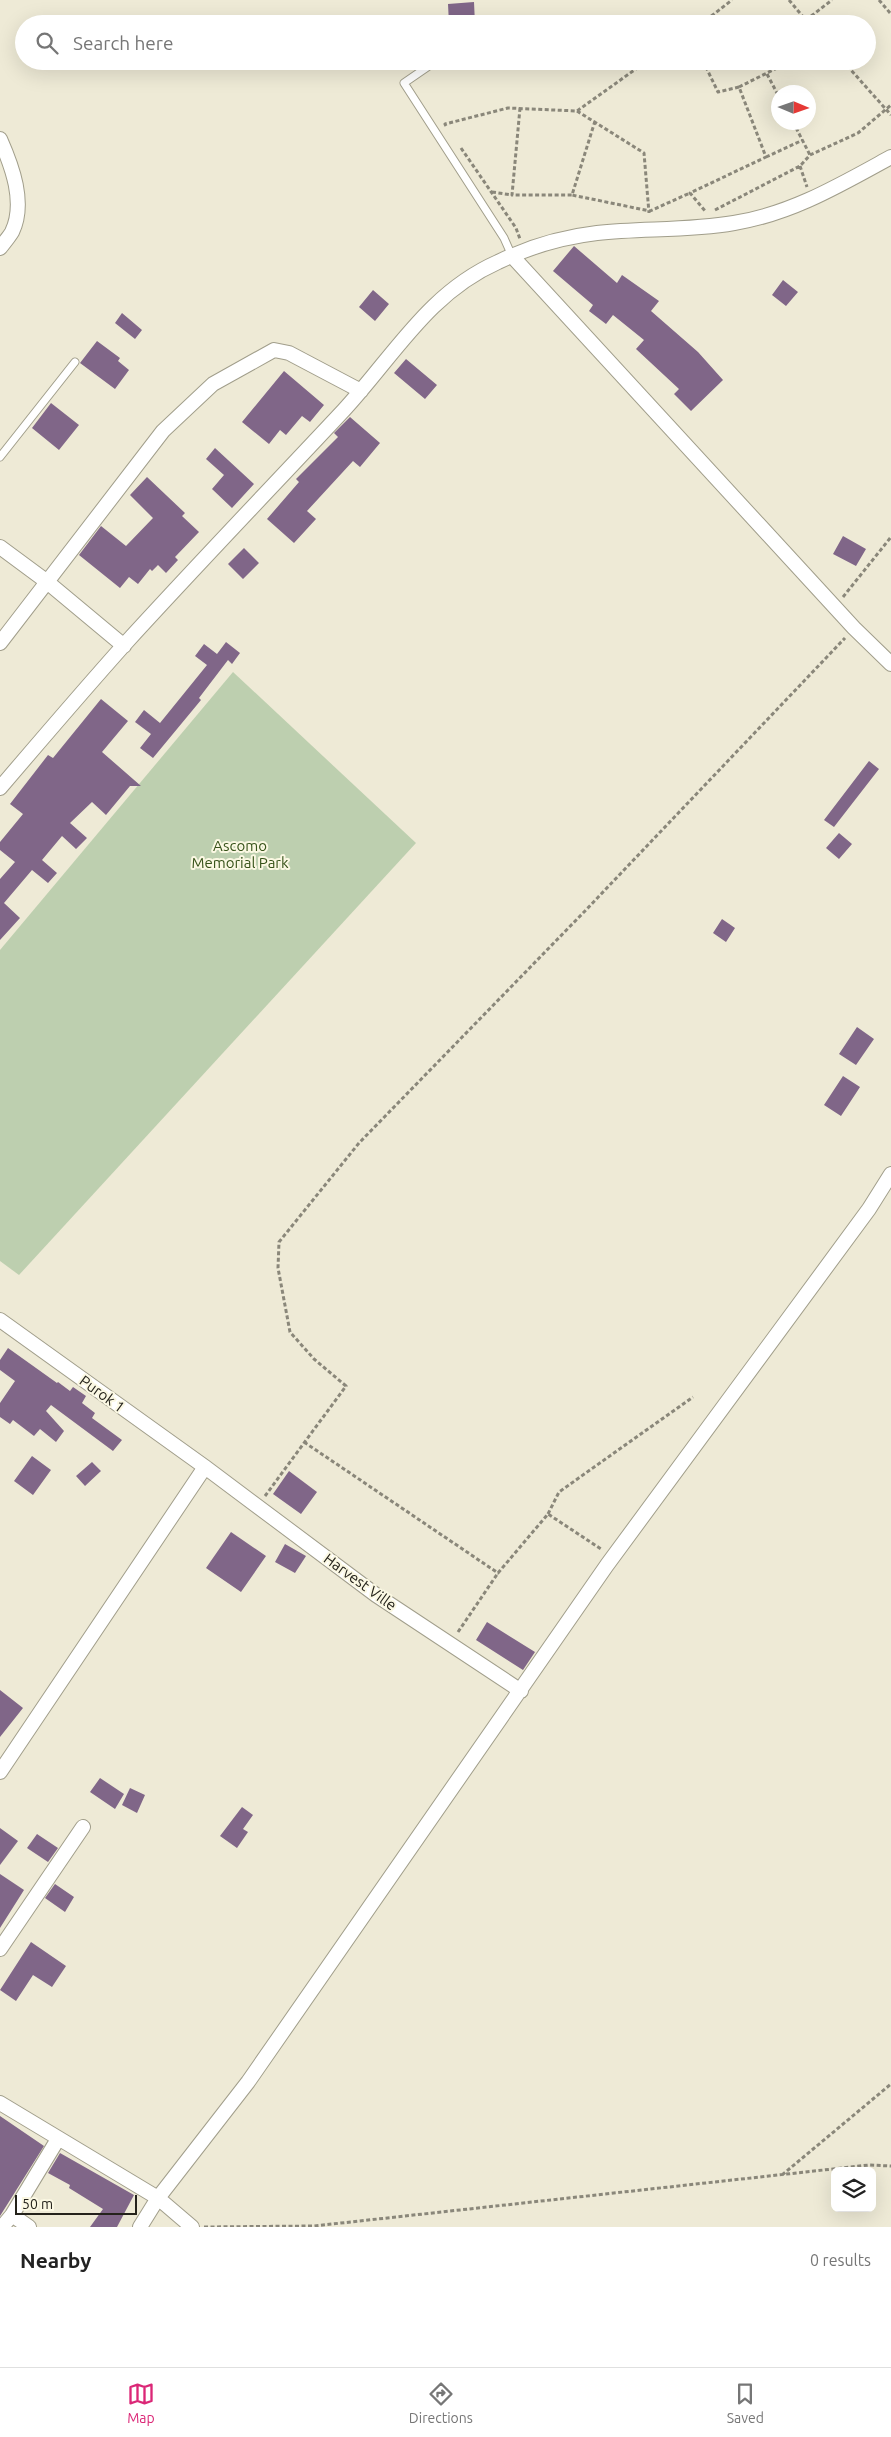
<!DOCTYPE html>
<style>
body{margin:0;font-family:Ubuntu,sans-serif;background:#f6f6f6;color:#222}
.controls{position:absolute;right:15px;bottom:15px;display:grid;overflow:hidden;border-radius:8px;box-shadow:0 5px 20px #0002}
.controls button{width:45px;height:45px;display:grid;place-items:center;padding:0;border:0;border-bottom:1px solid #e0e0e0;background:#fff;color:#222;font:25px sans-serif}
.compass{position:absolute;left:771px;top:85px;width:45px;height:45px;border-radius:50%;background:#fff;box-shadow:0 5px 20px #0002;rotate:92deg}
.scale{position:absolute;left:15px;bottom:12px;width:122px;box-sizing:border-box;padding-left:5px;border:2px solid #24221b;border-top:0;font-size:14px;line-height:18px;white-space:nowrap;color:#24221b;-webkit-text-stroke:4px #fbf8e3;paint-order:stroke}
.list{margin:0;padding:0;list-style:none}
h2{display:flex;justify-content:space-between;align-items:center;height:65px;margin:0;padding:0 20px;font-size:21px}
h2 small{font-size:16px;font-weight:400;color:#767676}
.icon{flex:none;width:28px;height:28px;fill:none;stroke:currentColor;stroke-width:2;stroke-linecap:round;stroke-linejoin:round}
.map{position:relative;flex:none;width:891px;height:2227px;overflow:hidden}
.search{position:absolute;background:#fff;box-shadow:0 5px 20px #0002;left:15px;right:15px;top:15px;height:55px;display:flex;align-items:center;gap:12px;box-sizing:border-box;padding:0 18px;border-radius:28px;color:#767676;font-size:19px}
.sheet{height:140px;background:#fff}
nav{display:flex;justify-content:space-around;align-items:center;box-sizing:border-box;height:70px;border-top:1px solid #e0e0e0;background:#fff;font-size:14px;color:#767676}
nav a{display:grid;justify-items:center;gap:2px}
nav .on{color:#db2777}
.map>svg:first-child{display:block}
.green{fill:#bdcfaf}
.building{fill:#806688}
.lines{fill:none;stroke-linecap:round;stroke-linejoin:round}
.lane-casing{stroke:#a19e8b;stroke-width:9}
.street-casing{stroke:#a19e8b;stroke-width:16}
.path{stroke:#8a877a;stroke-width:3;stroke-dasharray:4 2.5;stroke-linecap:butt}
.lane{stroke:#fff;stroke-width:7}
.street{stroke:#fff;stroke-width:14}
.labels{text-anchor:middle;stroke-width:4;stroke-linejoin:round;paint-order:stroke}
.park-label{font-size:15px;fill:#365219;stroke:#fbf8e3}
.street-label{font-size:15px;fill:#24221b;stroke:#fbf8e3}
</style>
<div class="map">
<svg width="891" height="2227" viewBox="0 0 891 2227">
<rect width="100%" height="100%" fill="#eeead6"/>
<!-- green -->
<path class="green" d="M233,672L416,843L19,1275L0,1261V950Z"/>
<!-- building -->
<path class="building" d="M474,2L475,24H449L448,4Z
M574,246L617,283L622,275L659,301L651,311L698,352L723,380L691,411L674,394L679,389L636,349L644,340L613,315L606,324L589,311L593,305L553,271Z
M783,280L798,292L786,306L772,295Z
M373,290L389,304L375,321L359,307Z
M122,313L142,330L135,339L115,323Z
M97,341L120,358L118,361L129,370L115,389L80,363Z
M406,359L437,385L425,399L394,373Z
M284,371L324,405L310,422L302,416L286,435L280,430L269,444L242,422Z
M51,403L79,425L59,450L32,428Z
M350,417L380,443L360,467L353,461L307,511L316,519L294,543L267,519L299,482L296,479L338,437L334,433Z
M215,448L254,484L232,508L212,489L224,475L206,459Z
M147,477L185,513L182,516L199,532L175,557L178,560L166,573L158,565L152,571L150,569L138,584L129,577L120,588L79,555L101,526L126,546L153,518L130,495Z
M843,536L866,549L856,566L833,554Z
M244,548L259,563L243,579L228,564Z
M226,642L240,653L232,664L228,660L199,698L201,700L153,758L140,748L151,734L135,722L144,710L160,723L207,665L195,656L204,644L217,654Z
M101,699L128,721L102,752L141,786H130L106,815L92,802L70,823L87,838L76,849L62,836L42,860L57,873L48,883L32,870L4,903L20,918L0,940V879L15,862L0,850V842L23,814L10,804L48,755L53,758Z
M869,761L879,769L834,827L824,820Z
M839,833L852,844L839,859L826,848Z
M722,919L735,928L726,942L713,933Z
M857,1027L874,1039L856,1065L839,1054Z
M843,1076L860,1087L841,1116L824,1105Z
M8,1348L57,1383L58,1382L70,1391L73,1387L86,1396L82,1403L95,1413L92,1418L122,1440L113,1451L51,1405L46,1411L64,1431L56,1442L40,1429L34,1436L13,1420L10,1424L0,1417V1403L15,1381L0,1370V1360Z
M32,1456L51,1470L33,1495L14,1481Z
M92,1462L101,1471L85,1486L76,1476Z
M289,1471L317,1492L301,1514L273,1494Z
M231,1532L266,1556L241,1592L206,1568Z
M285,1544L306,1556L295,1573L275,1562Z
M487,1622L535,1652L523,1670L476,1640Z
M0,1690L23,1708L0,1737Z
M100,1778L124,1794L115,1809L90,1792Z
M130,1788L145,1795L137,1813L122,1805Z
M242,1807L253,1815L243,1829L248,1832L237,1848L220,1836Z
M0,1828L18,1841L0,1865Z
M37,1834L58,1848L48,1862L27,1848Z
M0,1874L24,1890L0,1928Z
M55,1884L74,1897L65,1912L45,1898Z
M31,1942L66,1966L52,1987L33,1975L16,2001L0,1990Z
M0,2116L44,2146L0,2216Z
M60,2153L134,2195L117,2227H90L103,2209L69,2188L70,2185L48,2173Z"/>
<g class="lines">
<!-- lane casing -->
<g class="lane-casing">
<path id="lane" d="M436,61L404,83L504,238L512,256
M0,457L75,362"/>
</g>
<!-- street casing -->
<g class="street-casing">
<path id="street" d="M0,139C12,166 26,203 12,232C9,237 4,243 0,248
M512,256L854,628L891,664
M0,547L46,581L124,646
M0,643L163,431L213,384L274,350L289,353L361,391
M0,788C41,740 82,692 124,645C196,566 270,489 343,411C394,356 428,293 498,262C529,247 562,237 597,233C642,228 688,231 734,223C791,214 840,185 891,157
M0,1320L205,1467L376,1595L521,1691
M0,1772L205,1467
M0,1949L83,1827
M0,2103L158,2198L192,2227
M12,2215L29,2227
M2,2227L12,2215L58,2139
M140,2227L158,2198L248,2082L607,1565L869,1209L891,1174"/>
</g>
<!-- path -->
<path class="path" d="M789,0L809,24
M879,0L891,14
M806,20L832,0
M701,24L732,0
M703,61L718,92L739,87L766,157L690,193L706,212
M843,61L891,115
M767,74L778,95
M739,87L791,61
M520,108L512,195H572
M577,111L644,153L649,213
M595,121L572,195L650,211L690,193
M793,122L810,155
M446,126L445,124L508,108L577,111L647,61
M461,148L516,228L520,239
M766,157L803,140
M800,166L807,187
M492,192L512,195
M715,210L800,166L810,155L858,133L891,105
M843,597L891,537
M304,1442L498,1573L548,1514L601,1549
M265,1496L346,1386L314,1359L290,1332L278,1268L279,1242L359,1143L584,912L845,638
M548,1514L559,1492L693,1397
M458,1632L498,1573
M782,2175L891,2084
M204,2227L314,2226L869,2165L891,2166"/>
<!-- lane -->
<use href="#lane" class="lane"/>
<!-- street -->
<use href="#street" class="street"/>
</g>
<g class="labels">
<!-- park labels -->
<g class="park-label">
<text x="240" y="851">Ascomo<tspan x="240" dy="17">Memorial Park</tspan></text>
</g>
<!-- street labels -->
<g class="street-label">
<text transform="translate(102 1394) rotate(36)" y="5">Purok 1</text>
<text transform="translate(360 1582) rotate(36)" y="5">Harvest Ville</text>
</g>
</g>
</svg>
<div class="controls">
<button><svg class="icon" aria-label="layers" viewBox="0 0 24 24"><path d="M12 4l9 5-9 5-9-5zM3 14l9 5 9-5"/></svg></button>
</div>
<svg class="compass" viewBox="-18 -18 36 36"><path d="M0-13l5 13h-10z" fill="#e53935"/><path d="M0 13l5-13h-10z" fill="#767676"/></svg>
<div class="scale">50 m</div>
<div class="search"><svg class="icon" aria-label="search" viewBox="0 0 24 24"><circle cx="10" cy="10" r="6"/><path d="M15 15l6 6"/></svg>Search here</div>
</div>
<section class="sheet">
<h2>Nearby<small>0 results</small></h2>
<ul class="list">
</ul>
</section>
<nav>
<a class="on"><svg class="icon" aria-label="map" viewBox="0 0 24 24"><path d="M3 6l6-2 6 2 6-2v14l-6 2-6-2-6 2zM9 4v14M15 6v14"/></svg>Map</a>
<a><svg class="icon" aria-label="directions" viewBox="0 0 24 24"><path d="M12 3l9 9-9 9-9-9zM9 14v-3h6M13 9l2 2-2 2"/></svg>Directions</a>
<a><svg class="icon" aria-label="saved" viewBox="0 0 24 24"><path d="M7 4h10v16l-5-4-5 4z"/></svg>Saved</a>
</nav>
